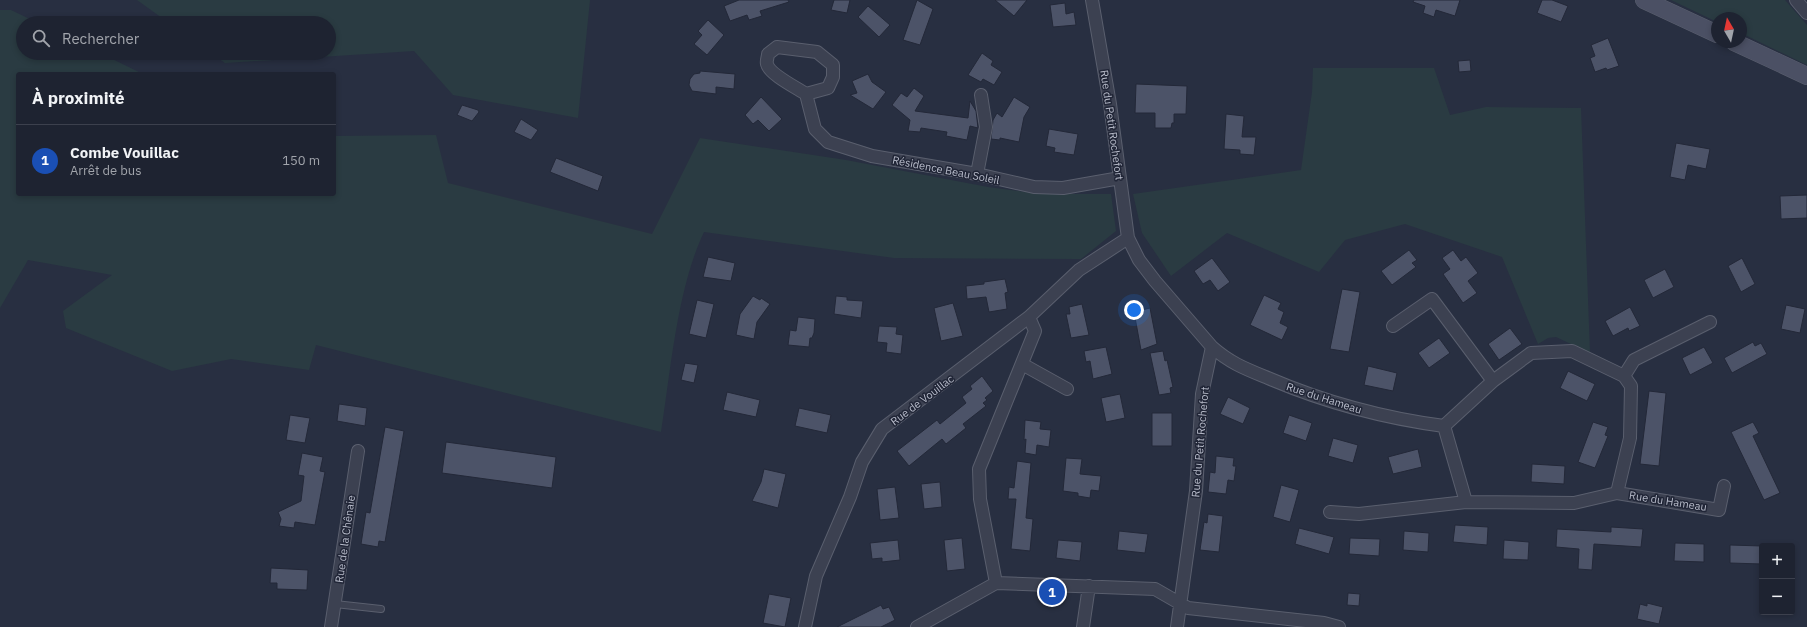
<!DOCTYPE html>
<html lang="fr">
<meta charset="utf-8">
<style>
body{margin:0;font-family:"IBM Plex Sans",sans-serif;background:#2b2f3d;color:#f1f3f6}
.controls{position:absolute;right:12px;bottom:12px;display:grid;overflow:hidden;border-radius:4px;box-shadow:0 2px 6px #0003}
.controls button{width:36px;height:36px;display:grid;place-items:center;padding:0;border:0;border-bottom:1px solid #3c404d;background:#1e2331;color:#f1f3f6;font:20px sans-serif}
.compass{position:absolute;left:1711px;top:12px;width:36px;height:36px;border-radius:50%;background:#1e2331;box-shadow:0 2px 6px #0003;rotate:351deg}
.you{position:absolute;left:1134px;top:310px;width:14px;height:14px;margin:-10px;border:3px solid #fff;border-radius:50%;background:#1a73e8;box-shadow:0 0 0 6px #1a73e833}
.badge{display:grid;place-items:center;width:26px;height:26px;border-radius:50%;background:#96aaf3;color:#fff;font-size:13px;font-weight:700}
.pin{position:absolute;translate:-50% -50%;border:2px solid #fff;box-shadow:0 1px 4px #0006}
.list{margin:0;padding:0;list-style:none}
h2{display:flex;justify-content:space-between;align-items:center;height:52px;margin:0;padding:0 16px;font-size:17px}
h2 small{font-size:13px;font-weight:400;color:#a1a4ab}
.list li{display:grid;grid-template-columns:26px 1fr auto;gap:12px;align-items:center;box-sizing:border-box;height:72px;padding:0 16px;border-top:1px solid #3c404d}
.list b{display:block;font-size:15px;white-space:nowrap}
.list p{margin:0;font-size:13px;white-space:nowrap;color:#a1a4ab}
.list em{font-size:13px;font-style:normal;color:#a1a4ab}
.icon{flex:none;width:22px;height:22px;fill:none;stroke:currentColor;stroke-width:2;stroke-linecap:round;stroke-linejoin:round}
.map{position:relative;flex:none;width:1807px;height:627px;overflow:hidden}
.search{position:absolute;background:#1e2331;box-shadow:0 2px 6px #0003;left:16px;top:16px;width:320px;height:44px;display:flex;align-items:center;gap:10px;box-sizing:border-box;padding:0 14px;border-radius:22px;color:#a1a4ab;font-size:15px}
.panel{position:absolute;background:#1e2331;box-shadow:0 2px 6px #0003;left:16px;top:72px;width:320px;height:124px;border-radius:4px}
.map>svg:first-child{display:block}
.green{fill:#2a3b42}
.building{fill:#4c5368;stroke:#232838}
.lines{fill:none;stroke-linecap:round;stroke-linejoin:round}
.lane-casing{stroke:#5a5f6e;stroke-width:8}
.street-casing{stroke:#5a5f6e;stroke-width:14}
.secondary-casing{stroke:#5a5f6e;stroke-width:18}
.lane{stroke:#3c4151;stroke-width:6}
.street{stroke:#3c4151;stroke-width:12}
.secondary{stroke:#4b5064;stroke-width:17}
.labels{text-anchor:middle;stroke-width:3;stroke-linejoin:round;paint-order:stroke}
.street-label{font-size:11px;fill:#b9bdcb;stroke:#212637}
</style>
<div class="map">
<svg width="1807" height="627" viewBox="0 0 1807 627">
<rect width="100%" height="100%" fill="#282f41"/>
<!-- green -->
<path class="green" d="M137,0H590L578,118L453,95L414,51L225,63L211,53H329V23H169Z
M1671,0H1785L1807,25V65L1741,33V18H1717V22Z
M0,10H11L38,23H23V53H100L143,74H18V194H334V136L436,135L448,183L652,234L700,138L846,160L988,187L1042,194H1111L1116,231L1081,259L894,258L704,232C677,289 671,369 661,432L316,345L309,370L231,359L172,371L66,328L63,311L112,275L28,260L0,308Z
M1313,68H1434L1450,115L1486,107L1581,108L1590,353L1556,337L1548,338L1538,344L1502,257L1405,224L1345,240L1319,272L1227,233L1171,276L1142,233L1133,194L1301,170L1312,92Z"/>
<!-- building -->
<path class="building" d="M739,0H788L789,2L760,11L762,16L749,20L747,15L730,21L724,6Z
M834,0H850L847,13L831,10Z
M917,0L933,9L920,45L903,40Z
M995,0H1027L1014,16Z
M1414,0H1460L1455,16L1436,10L1434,17L1423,13L1425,6L1413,2Z
M1542,0H1552L1568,6L1561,22L1537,13Z
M1065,3L1066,14L1074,12L1076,25L1053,27L1050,5Z
M868,6L890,25L879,37L858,17Z
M708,20L724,35L707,55L694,44L702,35L698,31Z
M1608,38L1619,66L1607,70L1606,68L1595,72L1590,58L1595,56L1591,45Z
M982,53L993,61L991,65L1002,72L994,85L983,79L981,82L968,75Z
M1470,60L1471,71L1459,72L1458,61Z
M700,71L735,74L734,89L716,87V94L692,91L689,85L690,79L694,74L700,73Z
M868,74L872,82L886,92L873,109L850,95L857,93L852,81Z
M1136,84L1187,86L1186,114H1174V123H1172L1171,128H1155V113H1135Z
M914,88L924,96L915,111L968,118L970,101L976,111L978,128L970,126L967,140L946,136L947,132L921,128L920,132L908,131L910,120L892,105L901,93L907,97Z
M761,97L782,119L769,131L758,120L753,124L745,115Z
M1014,97L1030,107L1024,117L1019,142L1000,138V140L991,139L993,120L997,113L1002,117Z
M462,105L478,110L479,112L472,121L457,115Z
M1226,114L1244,116L1242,137H1256L1254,155L1240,154V150L1224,149Z
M521,119L538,130L531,140L514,132Z
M1049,129L1078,134L1074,155L1054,152L1055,148L1046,146Z
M1676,143L1710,149L1706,169L1688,165L1685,180L1670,177Z
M556,158L603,176L598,191L550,172Z
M1807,195V218L1781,219L1780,196Z
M1409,250L1417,260L1412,263L1416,267L1392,285L1381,271Z
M1453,250L1461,261L1466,257L1478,273L1468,281L1477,293L1463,303L1443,274L1450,269L1442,258Z
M708,257L735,263L731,281L703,277Z
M1212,258L1230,282L1218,291L1210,280L1203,284L1194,271Z
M1742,258L1755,284L1741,292L1728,266Z
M1665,269L1674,287L1653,298L1644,280Z
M1005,279L1008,292L1005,293L1007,309L989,312L986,297L967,299L966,286L984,284V282Z
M1342,289L1360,292L1349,352L1330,349Z
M1264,295L1281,303L1278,309L1284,312L1280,323L1288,327L1282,340L1250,325Z
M753,296L760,300L761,298L770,304L757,322L754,339L736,335L740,314Z
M836,296L847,297V300L863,301L861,318L834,314Z
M697,300L714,304L706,338L689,334Z
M953,303L963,336L941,341L934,308Z
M1082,304L1089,335L1071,338L1066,314H1070L1069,307Z
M1786,305L1805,309L1800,333L1781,329Z
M1630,307L1640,326L1629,331L1628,328L1613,336L1605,321Z
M1150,308L1157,344L1141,350L1134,312Z
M798,317L815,319L814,333L812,338H810L809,347L788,345L790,330L796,331Z
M879,326L897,327L896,334L903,335L901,354L886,352L887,343L877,342Z
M1510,328L1522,344L1499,360L1488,344Z
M1439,338L1450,353L1429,368L1418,353Z
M1753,342L1755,346L1761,343L1767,354L1732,373L1724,358Z
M1106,347L1112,374L1093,379L1090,361L1086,362L1084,351Z
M1704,347L1713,363L1690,375L1682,358Z
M1163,351L1165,361L1167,360L1173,387L1170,388L1171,393L1159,395L1150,353Z
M685,363L698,365L694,383L681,380Z
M1368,366L1397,373L1393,391L1364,385Z
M1568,371L1595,384L1587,401L1560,388Z
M982,376L993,391L985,398L987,400L983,403L986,406L963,424L966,428L946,444L942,439L909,466L897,451L937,420L940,424L966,403L962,397L972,389L970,386Z
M1649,391L1666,393L1659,466L1640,464Z
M727,392L760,400L756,417L723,410Z
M1120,394L1125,418L1106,422L1101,398Z
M1228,397L1250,408L1243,424L1220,414Z
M339,404L367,408L365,426L337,421Z
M799,408L831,415L827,433L795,426Z
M1152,413H1172V446H1152Z
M290,415L310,418L305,443L286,440Z
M1289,415L1312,423L1306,441L1283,433Z
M1025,420L1041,422L1040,429L1051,430L1049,447L1037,445L1036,455L1025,453L1026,439L1024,440Z
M1593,422L1608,427L1605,435L1608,436L1595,468L1578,462Z
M1753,422L1759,433L1753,436L1780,493L1764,500L1731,432Z
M385,427L404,431L385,542L379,541L378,547L361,544L366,512L370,513Z
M1333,438L1358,445L1353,463L1328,456Z
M446,442L556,457L552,488L442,473Z
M1418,449L1422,467L1393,474L1388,457Z
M302,453L323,457L320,471L325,472L315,525L295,522L294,528L279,526L281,519L278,512L301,501L304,476L298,475Z
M1216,456L1234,458L1233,466H1236L1234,481L1228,480L1226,494L1208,492L1210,472L1215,473Z
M1066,458L1082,459L1080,474L1101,476L1099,491L1091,490L1090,498L1078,496V493L1063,491Z
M1017,461L1031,463L1026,518L1033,519L1030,551L1011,549L1016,499H1008L1009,487L1014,488Z
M1532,464L1565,466L1564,484L1531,482Z
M764,469L786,474L778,508L752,501L761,482Z
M940,482L942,507L924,509L921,484Z
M1281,485L1299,490L1290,522L1273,517Z
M895,487L899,518L880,520L877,489Z
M1208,514L1223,516L1219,552L1200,550L1204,522L1207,523Z
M1455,525L1488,527L1487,545L1453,542Z
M1611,527L1643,529L1641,547L1594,544L1592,570L1578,569L1579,549L1556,547L1557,529L1611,532Z
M1299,528L1334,537L1329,554L1295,544Z
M1119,531L1148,534L1145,553L1117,550Z
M1404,531L1429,533L1428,552L1403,550Z
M962,538L965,569L947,571L944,540Z
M1350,538L1380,539L1379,556L1349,554Z
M898,540L900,560L882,562V558L872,559L870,543Z
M1058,540L1082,542L1080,561L1056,558Z
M1504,540L1529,542L1528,560L1503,559Z
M1675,543L1704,544V562L1674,561Z
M1730,545L1762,546V564L1730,563Z
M271,568L308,570L307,590L277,589V583H270Z
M1348,593L1360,594L1359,606L1347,605Z
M769,594L791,598L785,627L763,623Z
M1647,603L1663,607L1659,624L1637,619L1640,604L1647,606Z
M881,605L883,609L889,607L895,620L881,627H837Z"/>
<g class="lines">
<!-- lane casing -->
<g class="lane-casing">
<path id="lane" d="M335,604L381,609"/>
</g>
<!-- street casing -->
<g class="street-casing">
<path id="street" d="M1092,0L1110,104L1128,238L1139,260L1155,281L1212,347L1202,394L1196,491L1177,627
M1796,0L1807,13
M806,94L828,88L833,77V65L817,52L777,47L768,54C768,57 766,61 767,64C769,74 797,88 806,94L815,129L828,142L872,156L977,174L1034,187L1063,188L1120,178
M977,174L986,127L981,95
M1029,317L1035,331L979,469L980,499L996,583L1155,589L1188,608L1324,623L1339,627
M1393,326L1432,299L1493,381
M1212,347C1230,363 1246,369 1268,378C1324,402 1383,418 1444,426L1466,502
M1022,364L1067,389
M1624,376L1634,360L1710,322
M1444,426L1493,381L1531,353L1572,351L1624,376L1631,386L1630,438L1617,493
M1330,512L1359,514L1466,502L1574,503L1617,493L1719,510L1724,486
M331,627L358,451
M805,627L816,576L850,497L862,462L882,429L1029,317L1079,270L1128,238
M917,627L996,583
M1083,627L1089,586"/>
</g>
<!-- secondary casing -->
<g class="secondary-casing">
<path id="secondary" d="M1644,0L1717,34
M1734,42L1807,76"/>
</g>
<!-- lane -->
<use href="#lane" class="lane"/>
<!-- street -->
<use href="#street" class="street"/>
<!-- secondary -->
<use href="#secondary" class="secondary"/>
</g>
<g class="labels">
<!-- street labels -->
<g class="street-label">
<text transform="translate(1112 125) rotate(82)" y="4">Rue du Petit Rochefort</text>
<text transform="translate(946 170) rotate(11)" y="4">Résidence Beau Soleil</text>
<text transform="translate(1324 398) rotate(18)" y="4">Rue du Hameau</text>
<text transform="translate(922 400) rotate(-37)" y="4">Rue de Vouillac</text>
<text transform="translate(1200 442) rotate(-85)" y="4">Rue du Petit Rochefort</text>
<text transform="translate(1668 501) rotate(9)" y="4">Rue du Hameau</text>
<text transform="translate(345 539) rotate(-82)" y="4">Rue de la Chênaie</text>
</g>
</g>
</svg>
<div class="controls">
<button>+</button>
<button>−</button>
</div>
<svg class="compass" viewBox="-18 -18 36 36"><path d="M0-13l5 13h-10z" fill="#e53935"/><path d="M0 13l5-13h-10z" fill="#a1a4ab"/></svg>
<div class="you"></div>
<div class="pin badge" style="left:1052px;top:592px;background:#1a4fb4">1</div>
<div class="search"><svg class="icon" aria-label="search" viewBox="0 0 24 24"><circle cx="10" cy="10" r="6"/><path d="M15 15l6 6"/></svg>Rechercher</div>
<section class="panel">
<h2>À proximité<small></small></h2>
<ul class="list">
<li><span class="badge" style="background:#1a4fb4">1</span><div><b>Combe Vouillac</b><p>Arrêt de bus</p></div><em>150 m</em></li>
</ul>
</section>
</div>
